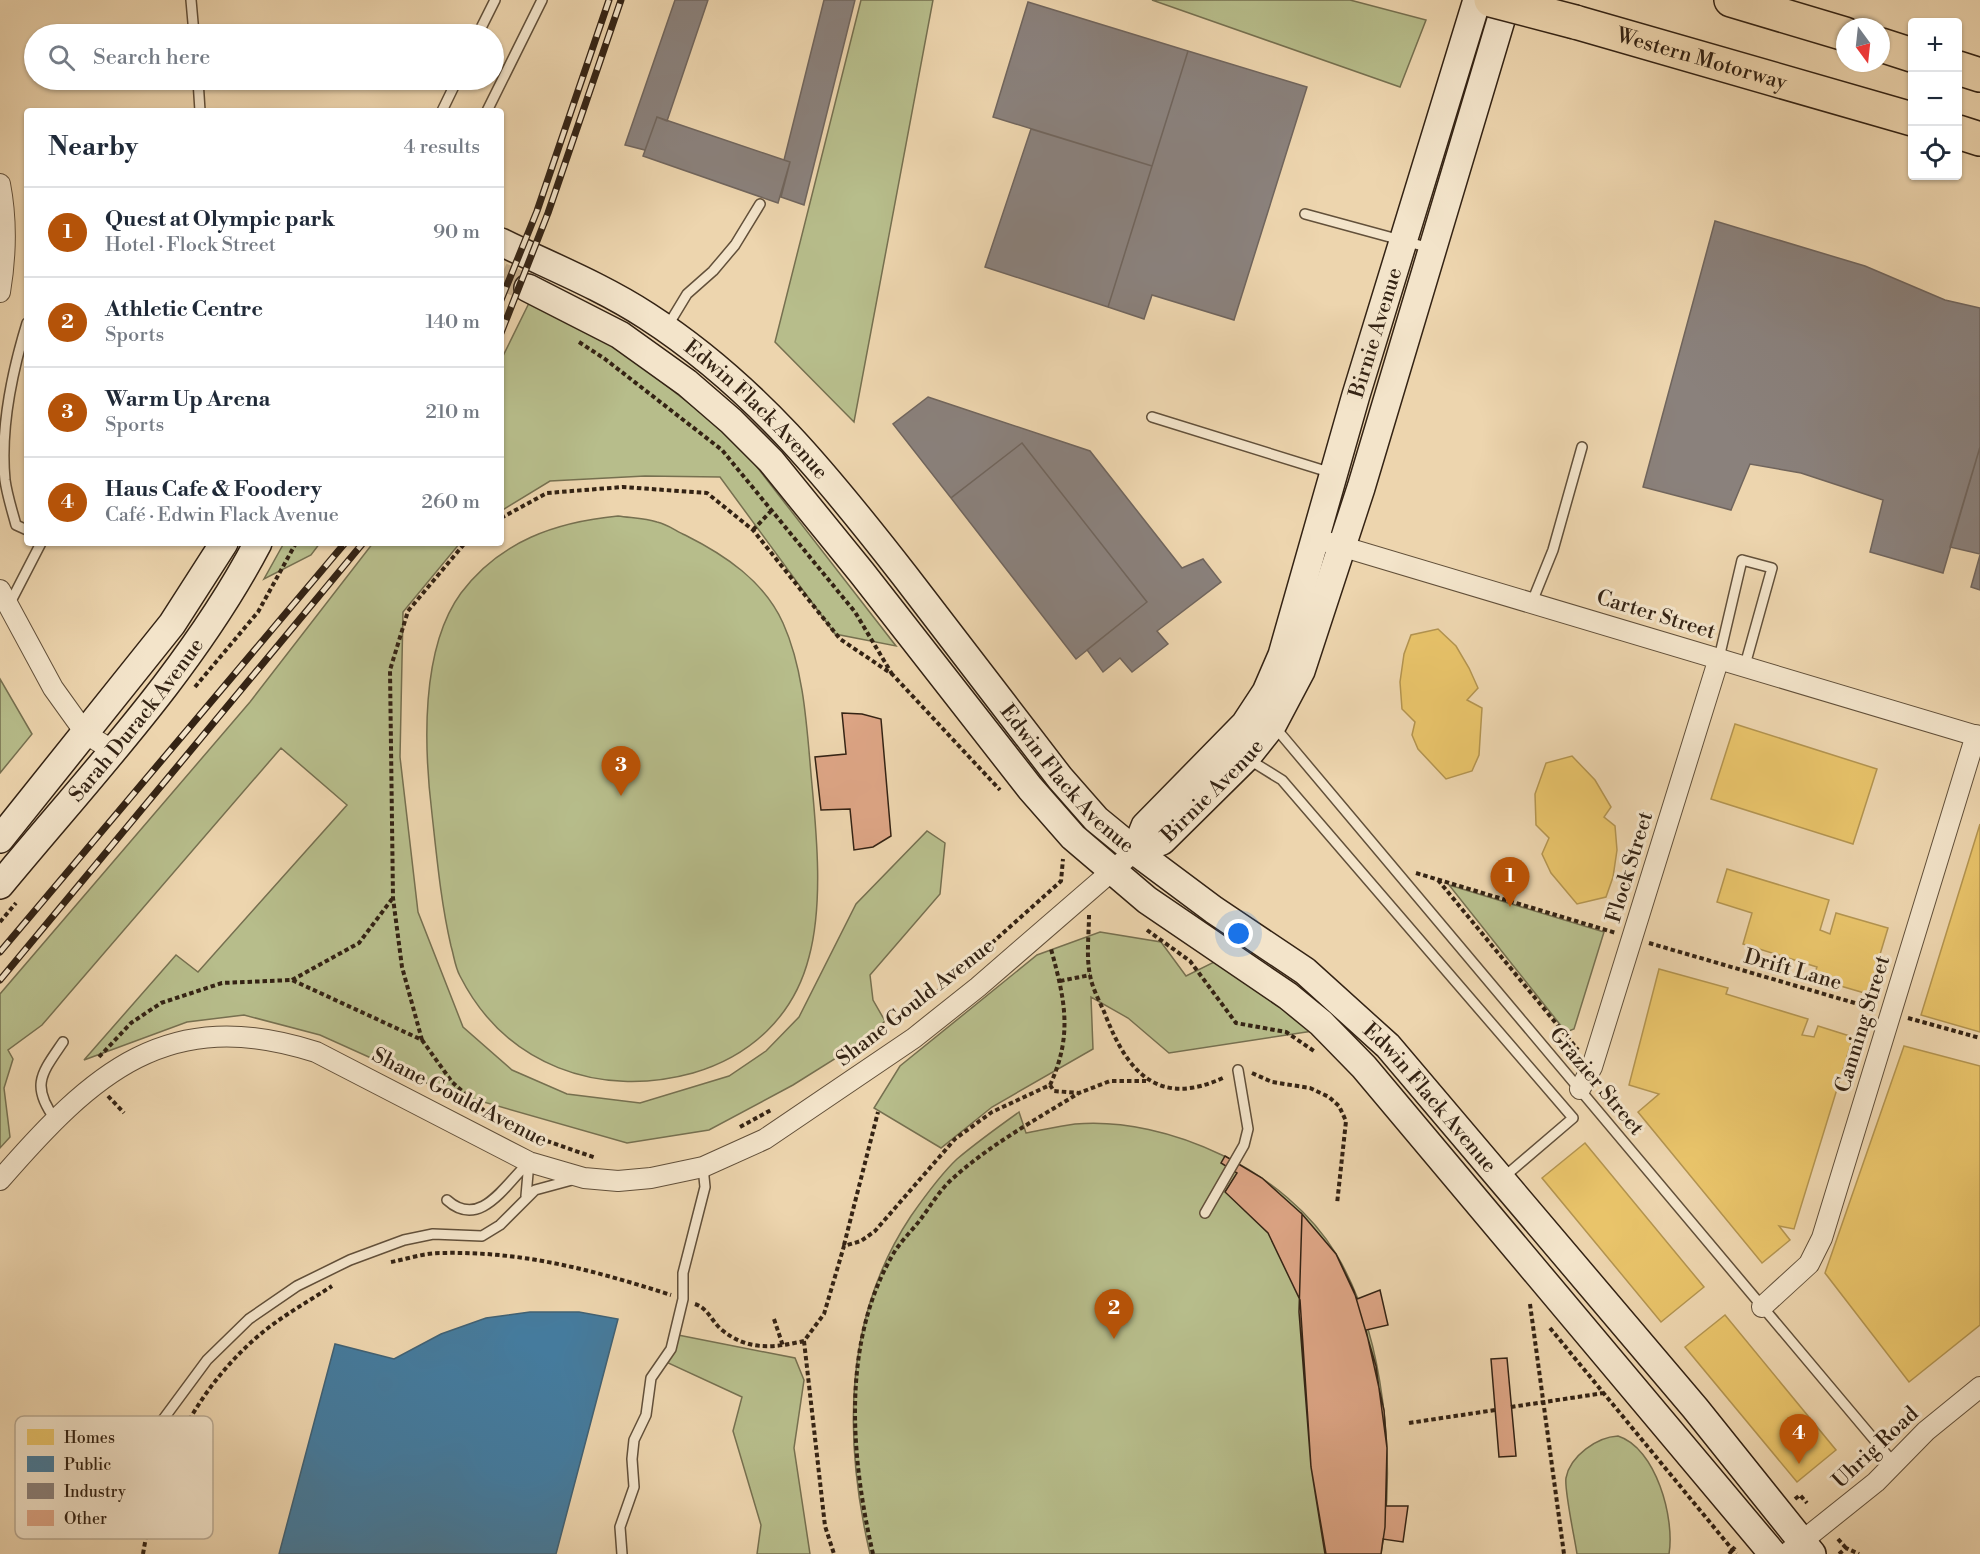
<!DOCTYPE html>
<meta charset="utf-8">
<style>
body{margin:0;font-family:"Libre Bodoni",serif;background:#f6f6f7;color:#1f2937}
.controls{position:absolute;right:18px;top:18px;display:grid;overflow:hidden;border-radius:6px;box-shadow:0 2px 4px #0004}
.controls button{width:54px;height:54px;display:grid;place-items:center;padding:0;border:0;border-bottom:2px solid #e0e1e3;background:#fff;color:#1f2937;font:30px sans-serif}
.compass{position:absolute;left:1836px;top:18px;width:54px;height:54px;border-radius:50%;background:#fff;box-shadow:0 2px 4px #0004;rotate:165deg}
.you{position:absolute;left:1239px;top:934px;width:21px;height:21px;margin:-15px;border:4px solid #fff;border-radius:50%;background:#1a73e8;box-shadow:0 0 0 9px #1a73e833}
.badge{display:grid;place-items:center;width:39px;height:39px;border-radius:50%;background:#b45309;color:#fff;font-size:20px;font-weight:700}
.pin{position:absolute;translate:-50% -50px;filter:drop-shadow(0 2px 3px #0008)}
.pin::after{content:'';position:absolute;top:32px;width:21px;height:18px;background:inherit;clip-path:polygon(0 0,100% 0,50% 100%)}
.list{margin:0;padding:0;list-style:none}
h2{display:flex;justify-content:space-between;align-items:center;height:78px;margin:0;padding:0 24px;font-size:26px}
h2 small{font-size:20px;font-weight:400;color:#747a83}
.list li{display:grid;grid-template-columns:39px 1fr auto;gap:18px;align-items:center;box-sizing:border-box;height:90px;padding:0 24px;border-top:2px solid #e0e1e3}
.list b{display:block;font-size:22px;white-space:nowrap}
.list p{margin:0;font-size:20px;white-space:nowrap;color:#747a83}
.list em{font-size:20px;font-style:normal;color:#747a83}
.icon{flex:none;width:33px;height:33px;fill:none;stroke:currentColor;stroke-width:2;stroke-linecap:round;stroke-linejoin:round}
.map{position:relative;flex:none;width:1980px;height:1554px;overflow:hidden}
.search{position:absolute;background:#fff;box-shadow:0 2px 4px #0004;left:24px;top:24px;width:480px;height:66px;display:flex;align-items:center;gap:15px;box-sizing:border-box;padding:0 21px;border-radius:33px;color:#747a83;font-size:22px}
.panel{position:absolute;background:#fff;box-shadow:0 2px 4px #0004;left:24px;top:108px;width:480px;height:438px;border-radius:6px}
.map>svg:first-child{display:block}
.green{fill:#b7bd8b;stroke:#767050;stroke-width:1.5}
.homes{fill:#e9c46a;stroke:#b39450;stroke-width:1.5}
.public{fill:#457b9d;stroke:#406174;stroke-width:1.5}
.industry{fill:#8a817c;stroke:#70655d;stroke-width:1.5}
.building{fill:#dda585;stroke:#342314;stroke-width:1.5}
.lines{fill:none;stroke-linecap:round;stroke-linejoin:round}
.secondary-tunnel{stroke:#c8b18f;stroke-width:27;stroke-dasharray:27 14;stroke-linecap:butt}
.lane-casing{stroke:#62503a;stroke-width:12}
.street-casing{stroke:#62503a;stroke-width:22}
.secondary-casing{stroke:#342314;stroke-width:30}
.highway-casing{stroke:#342314;stroke-width:36}
.path{stroke:#342314;stroke-width:4;stroke-dasharray:4.5 3;stroke-linecap:butt}
.lane{stroke:#f3e4ca;stroke-width:9}
.street{stroke:#f3e4ca;stroke-width:20}
.secondary{stroke:#f3e4ca;stroke-width:27}
.highway{stroke:#edd5ae;stroke-width:33}
.rail-casing{stroke:#342314;stroke-width:7}
.rail{stroke:#f3e4ca;stroke-width:4.5;stroke-dasharray:14;stroke-linecap:butt}
.highway-bridge-casing{stroke:#342314;stroke-width:36;stroke-linecap:butt}
.highway-bridge{stroke:#edd5ae;stroke-width:33}
.labels{text-anchor:middle;stroke-width:6;stroke-linejoin:round;paint-order:stroke}
.street-label{font-size:21px;fill:#342314;stroke:#f3e4ca}
.key{fill:#f3e4ca;stroke:#baaa93;stroke-width:1.5}
.key-label{font-size:16px;fill:#342314}
</style>
<div class="map">
<svg width="1980" height="1554" viewBox="0 0 1980 1554">
<rect width="100%" height="100%" fill="#edd5ae"/>
<filter id="stains"><feTurbulence type="fractalNoise" baseFrequency=".00333" numOctaves="4"/><feColorMatrix values="0 0 0 0 .2 0 0 0 0 .09 0 0 0 0 .02 0 0 0 .5 -.17"/></filter>
<radialGradient id="worn" r=".72"><stop offset=".6" stop-color="#630" stop-opacity="0"/><stop offset="1" stop-color="#630" stop-opacity=".3"/></radialGradient>
<!-- green -->
<path class="green" d="M861,0H933L854,422L775,342Z
M1152,0H1350L1426,20L1400,87Z
M531,299L613,344L736,440L896,646L835,634L720,477L645,476L550,481L501,511V360Z
M618,516C631,518 645,518 657,522C667,524 676,531 685,535C725,555 764,581 783,623C805,672 807,732 812,785C817,838 823,905 809,957C794,1016 751,1056 693,1073C599,1099 505,1065 460,976C455,967 454,956 451,946C441,903 437,859 432,814C424,748 420,649 461,593C500,541 556,522 618,516Z
M284,543H320L311,555L264,579Z
M373,543H460L403,612L400,757L418,912L463,1027L512,1070L567,1094L640,1103L729,1076L766,1051L799,1017L856,904L927,831L945,843L940,894L870,975L873,1000L885,1021L865,1040L793,1085L709,1130L627,1143L442,1090L320,1035L244,1015L187,1022L84,1060L176,955L198,972L347,805L281,748L42,1025L8,1050L13,1059L4,1088L10,1137L0,1148V994L250,702Z
M0,679L32,734L0,773Z
M1449,885L1604,932L1574,1029L1566,1032Z
M1100,932L1161,942L1186,976L1216,961L1313,1031L1169,1053L1128,1018L1091,997L1093,1049L992,1107L941,1148L874,1108L900,1066L1037,955Z
M1019,1112L1026,1133C1042,1130 1059,1126 1075,1124C1169,1116 1287,1172 1336,1254C1385,1335 1396,1462 1381,1554H870C843,1438 843,1318 911,1216C925,1196 940,1175 957,1159C977,1142 998,1127 1019,1112Z
M678,1335L795,1358L804,1380L794,1448L810,1554H757L761,1525L733,1431L742,1397L666,1362Z
M1618,1436C1656,1448 1675,1518 1669,1554H1577C1575,1540 1564,1489 1566,1478C1570,1456 1597,1437 1618,1436Z"/>
<!-- homes -->
<path class="homes" d="M1438,629L1456,646L1469,668L1478,688L1467,700L1482,708L1479,755L1472,771L1446,779L1418,749L1412,735L1415,722L1402,709L1400,682L1404,654L1411,635Z
M1735,724L1877,769L1853,844L1711,799Z
M1572,756L1595,780L1611,807L1604,817L1615,826L1617,850L1613,877L1606,897L1577,904L1551,873L1542,854L1549,838L1536,825L1535,794L1546,763Z
M1980,824V1032L1921,1015Z
M1727,869L1829,900L1820,930L1830,934L1836,913L1888,928L1868,994L1813,978L1817,967L1743,944L1752,913L1717,902Z
M1659,969L1728,988L1726,994L1808,1019L1802,1035L1814,1037L1818,1026L1853,1037L1794,1229L1779,1226L1790,1240L1762,1263L1638,1112L1659,1094L1629,1085Z
M1904,1046L1980,1066V1325L1909,1382L1825,1273Z
M1585,1143L1704,1287L1661,1322L1542,1178Z
M1725,1315L1836,1450L1797,1482L1685,1347Z"/>
<!-- public -->
<path class="public" d="M530,1312H579L618,1319L556,1554H279L335,1344L394,1359L441,1334L486,1318Z"/>
<!-- industry -->
<path class="industry" d="M675,0H708L667,121L657,117L645,150L625,145Z
M824,0H855L804,205L781,197L790,162L784,160Z
M1028,2L1188,51L1152,166L993,117Z
M1188,51L1307,87L1234,320L1152,295L1144,319L1108,307Z
M657,117L790,162L778,203L643,156Z
M1031,129L1152,166L1108,307L985,267Z
M1715,221L1865,266L1945,300L1980,308V447L1943,573L1870,552L1883,500L1801,473L1750,464L1731,510L1643,487Z
M928,397L1090,451L1182,568L1203,559L1221,582L1157,631L1168,644L1132,672L1120,658L1103,672L1087,650L1147,602L1022,443L951,498L893,424Z
M1022,443L1147,602L1076,659L951,498Z
M1980,447V554L1950,547Z
M1980,555V590L1971,587Z"/>
<!-- building -->
<path class="building" d="M842,713L862,714L881,719L891,836L873,847L854,850L850,809L821,810L815,757L846,754Z
M1225,1156L1262,1178L1302,1214L1336,1254L1357,1299L1380,1290L1388,1325L1366,1330L1384,1410L1387,1448L1386,1506H1408L1403,1542L1383,1539L1381,1554H1325L1311,1467L1300,1300L1268,1233L1225,1192L1237,1173L1221,1163Z
M1302,1214L1336,1254L1354,1291L1376,1366L1387,1448L1385,1527L1381,1554H1326L1311,1467L1299,1312Z
M1507,1358L1516,1456L1499,1457L1491,1359Z"/>
<g class="lines">
<!-- secondary-tunnel -->
<path class="secondary-tunnel" d="M501,276L528,288"/>
<!-- lane casing -->
<g class="lane-casing">
<path id="lane" d="M191,0L194,34
M478,34L495,0
M198,80L200,111
M442,111L457,80
M487,111L542,0
M1305,214L1430,248
M27,323C12,372 0,428 5,480C7,495 12,510 16,525L27,530
M667,327L687,294L713,271L735,245L760,204
M1152,417L1332,473
M1532,602L1553,550L1582,447
M9,605L41,543
M1719,658L1742,560L1772,568L1745,665
M1274,726L1893,1462
M1248,759L1282,780L1573,1118L1504,1177
M55,1119C30,1085 42,1073 63,1042
M526,1196L529,1162
M447,1200C480,1230 505,1185 529,1162
M1205,1213L1244,1145L1248,1129L1238,1070
M127,1510L156,1429L207,1360L249,1319L297,1286L350,1260L404,1240L433,1234L482,1236L500,1225L535,1190L572,1180
M622,1554L620,1527L634,1487L632,1459L634,1440L646,1415L651,1378L671,1349L683,1299V1273L705,1187L703,1167"/>
</g>
<!-- street casing -->
<g class="street-casing">
<path id="street" d="M0,184C7,220 6,256 0,292
M1317,539L1980,737
M0,590L53,688L86,734L112,750
M1580,1089L1592,1067L1719,658
M0,1180C93,1073 167,1004 316,1052L529,1162L584,1178L618,1181L651,1178L703,1167L765,1139L914,1038L978,987L1135,851
M1762,1307L1809,1264L1822,1238L1976,735
M1786,1554L1876,1482L1926,1431L1980,1387"/>
</g>
<!-- secondary casing -->
<g class="secondary-casing">
<g id="secondary">
<path id="s1" d="M501,242C550,266 601,286 647,316C754,385 828,477 905,576C957,643 1008,711 1060,778L1096,819L1135,851L1214,910L1305,971L1388,1046L1695,1408L1812,1554"/>
<path d="M528,288L620,335L687,383L731,421L771,461L862,573L1030,788L1073,837L1147,900L1288,996L1321,1023L1364,1067L1773,1554"/>
<path d="M0,839L172,624L224,543"/>
<path id="s2" d="M1135,851L1162,841L1246,758L1273,724L1301,671L1361,488L1507,0"/>
<path id="s3" d="M1135,851L1145,826L1245,724L1266,692L1282,655L1356,395L1477,0"/>
<path id="s4" d="M0,885C90,776 192,669 258,543"/>
</g>
</g>
<!-- highway casing -->
<g class="highway-casing">
<g id="highway">
<path d="M1731,0L1845,34"/>
<path id="s5" d="M1575,22L1912,119"/>
<path d="M1881,45L1912,55"/>
<path d="M1958,68L1980,75"/>
<path d="M1958,132L1980,139"/>
</g>
</g>
<!-- path -->
<path class="path" d="M579,342L605,359L722,450L855,612L892,674
M501,518L547,493L623,487L707,493L753,530L840,639L892,674L1000,790
M753,530L772,510
M195,687L258,612L296,543
M1416,873L1616,933
M1438,880L1578,1050
M1089,915C1089,934 1086,956 1090,975C1092,988 1100,1002 1105,1014C1128,1074 1159,1108 1225,1077
M0,922L16,903
M1147,930L1190,961L1236,1023L1286,1032L1314,1051
M1649,943L1872,1008
M292,980L359,943L392,899
M1060,981L1090,975
M936,993L1061,881L1063,859
M1908,1018L1980,1038
M422,1040L402,967L393,898L390,670L408,611L465,543
M99,1057L131,1023L161,1003L222,983L292,980L422,1040L452,1082L488,1114L515,1130L596,1158
M1252,1073L1272,1082L1310,1088L1329,1097L1339,1106L1346,1121L1337,1204
M1050,1085L1054,1091L1079,1093L1110,1081H1146
M108,1096L124,1113
M740,1127L771,1110
M844,1245L878,1112
M391,1262C407,1259 424,1253 441,1253C523,1251 593,1270 671,1295
M695,1304C709,1309 711,1321 722,1330C748,1351 773,1348 804,1341L824,1314L844,1246L861,1241L875,1231L955,1139L992,1112L1050,1085C1073,1035 1065,1000 1051,949
M1530,1304L1564,1554
M774,1319L783,1346
M1550,1328L1736,1554
M804,1341L825,1526L834,1554
M1511,1407L1604,1393
M1409,1423L1495,1410
M1795,1499L1800,1495L1807,1503
M1838,1539L1846,1548
M143,1554C157,1468 195,1388 263,1332C284,1315 309,1301 332,1286
M873,1554C851,1458 841,1345 892,1256C899,1243 911,1232 920,1220C930,1207 939,1191 951,1180C988,1146 1035,1120 1079,1093
M1729,1554L1735,1547
M1839,1554L1846,1548L1859,1554"/>
<!-- lane -->
<use href="#lane" class="lane"/>
<!-- street -->
<use href="#street" class="street"/>
<!-- secondary -->
<use href="#secondary" class="secondary"/>
<!-- highway -->
<use href="#highway" class="highway"/>
<!-- rail casing -->
<g class="rail-casing">
<path id="rail" d="M501,300L537,211L609,0
M501,333L548,213L621,0
M0,952L345,543
M0,980L363,543"/>
</g>
<!-- rail -->
<use href="#rail" class="rail"/>
<!-- highway-bridge casing -->
<g class="highway-bridge-casing">
<path id="highway-bridge" d="M1491,0L1575,22"/>
</g>
<!-- highway-bridge -->
<use href="#highway-bridge" class="highway-bridge"/>
</g>
<g class="labels">
<!-- street labels -->
<g class="street-label">
<text dy="7" stroke="none"><textPath href="#s5" startOffset="132">Western Motorway</textPath></text>
<text dy="7" stroke="none"><textPath href="#s3" startOffset="584">Birnie Avenue</textPath></text>
<text dy="7" stroke="none"><textPath href="#s1" startOffset="308">Edwin Flack Avenue</textPath></text>
<text transform="translate(1656 614) rotate(17)" y="7">Carter Street</text>
<text dy="7" stroke="none"><textPath href="#s4" startOffset="214">Sarah Durack Avenue</textPath></text>
<text dy="7" stroke="none"><textPath href="#s1" startOffset="792">Edwin Flack Avenue</textPath></text>
<text dy="7" stroke="none"><textPath href="#s2" startOffset="100">Birnie Avenue</textPath></text>
<text transform="translate(1629 867) rotate(-73)" y="7">Flock Street</text>
<text transform="translate(1793 969) rotate(16)" y="7">Drift Lane</text>
<text transform="translate(915 1002) rotate(-38)" y="7">Shane Gould Avenue</text>
<text transform="translate(1862 1024) rotate(-73)" y="7">Canning Street</text>
<text transform="translate(1597 1081) rotate(50)" y="7">Grazier Street</text>
<text transform="translate(460 1097) rotate(27)" y="7">Shane Gould Avenue</text>
<text dy="7" stroke="none"><textPath href="#s1" startOffset="1278">Edwin Flack Avenue</textPath></text>
<text transform="translate(1875 1447) rotate(-43)" y="7">Uhrig Road</text>
</g>
</g>
<!-- legend -->
<rect x="15" y="1416" width="198" height="123" rx="9" class="key"/>
<rect x="27" y="1429" width="27" height="16" fill="#e9c46a"/>
<rect x="27" y="1456" width="27" height="16" fill="#457b9d"/>
<rect x="27" y="1483" width="27" height="16" fill="#8a817c"/>
<rect x="27" y="1510" width="27" height="16" fill="#dda585"/>
<g class="key-label">
<text x="64" y="1443">Homes</text>
<text x="64" y="1470">Public</text>
<text x="64" y="1497">Industry</text>
<text x="64" y="1524">Other</text>
</g>
<rect width="100%" height="100%" filter="url(#stains)"/>
<rect width="100%" height="100%" fill="url(#worn)"/>
</svg>
<div class="controls">
<button>+</button>
<button>−</button>
<button><svg class="icon" aria-label="locate" viewBox="0 0 24 24"><circle cx="12" cy="12" r="6"/><path d="M12 2v4M12 18v4M2 12h4M18 12h4"/></svg></button>
</div>
<svg class="compass" viewBox="-18 -18 36 36"><path d="M0-13l5 13h-10z" fill="#e53935"/><path d="M0 13l5-13h-10z" fill="#747a83"/></svg>
<div class="you"></div>
<div class="pin badge" style="left:1510px;top:907px">1</div>
<div class="pin badge" style="left:1114px;top:1339px">2</div>
<div class="pin badge" style="left:621px;top:796px">3</div>
<div class="pin badge" style="left:1799px;top:1464px">4</div>
<div class="search"><svg class="icon" aria-label="search" viewBox="0 0 24 24"><circle cx="10" cy="10" r="6"/><path d="M15 15l6 6"/></svg>Search here</div>
<section class="panel">
<h2>Nearby<small>4 results</small></h2>
<ul class="list">
<li><span class="badge">1</span><div><b>Quest at Olympic park</b><p>Hotel · Flock Street</p></div><em>90 m</em></li>
<li><span class="badge">2</span><div><b>Athletic Centre</b><p>Sports</p></div><em>140 m</em></li>
<li><span class="badge">3</span><div><b>Warm Up Arena</b><p>Sports</p></div><em>210 m</em></li>
<li><span class="badge">4</span><div><b>Haus Cafe &amp; Foodery</b><p>Café · Edwin Flack Avenue</p></div><em>260 m</em></li>
</ul>
</section>
</div>
